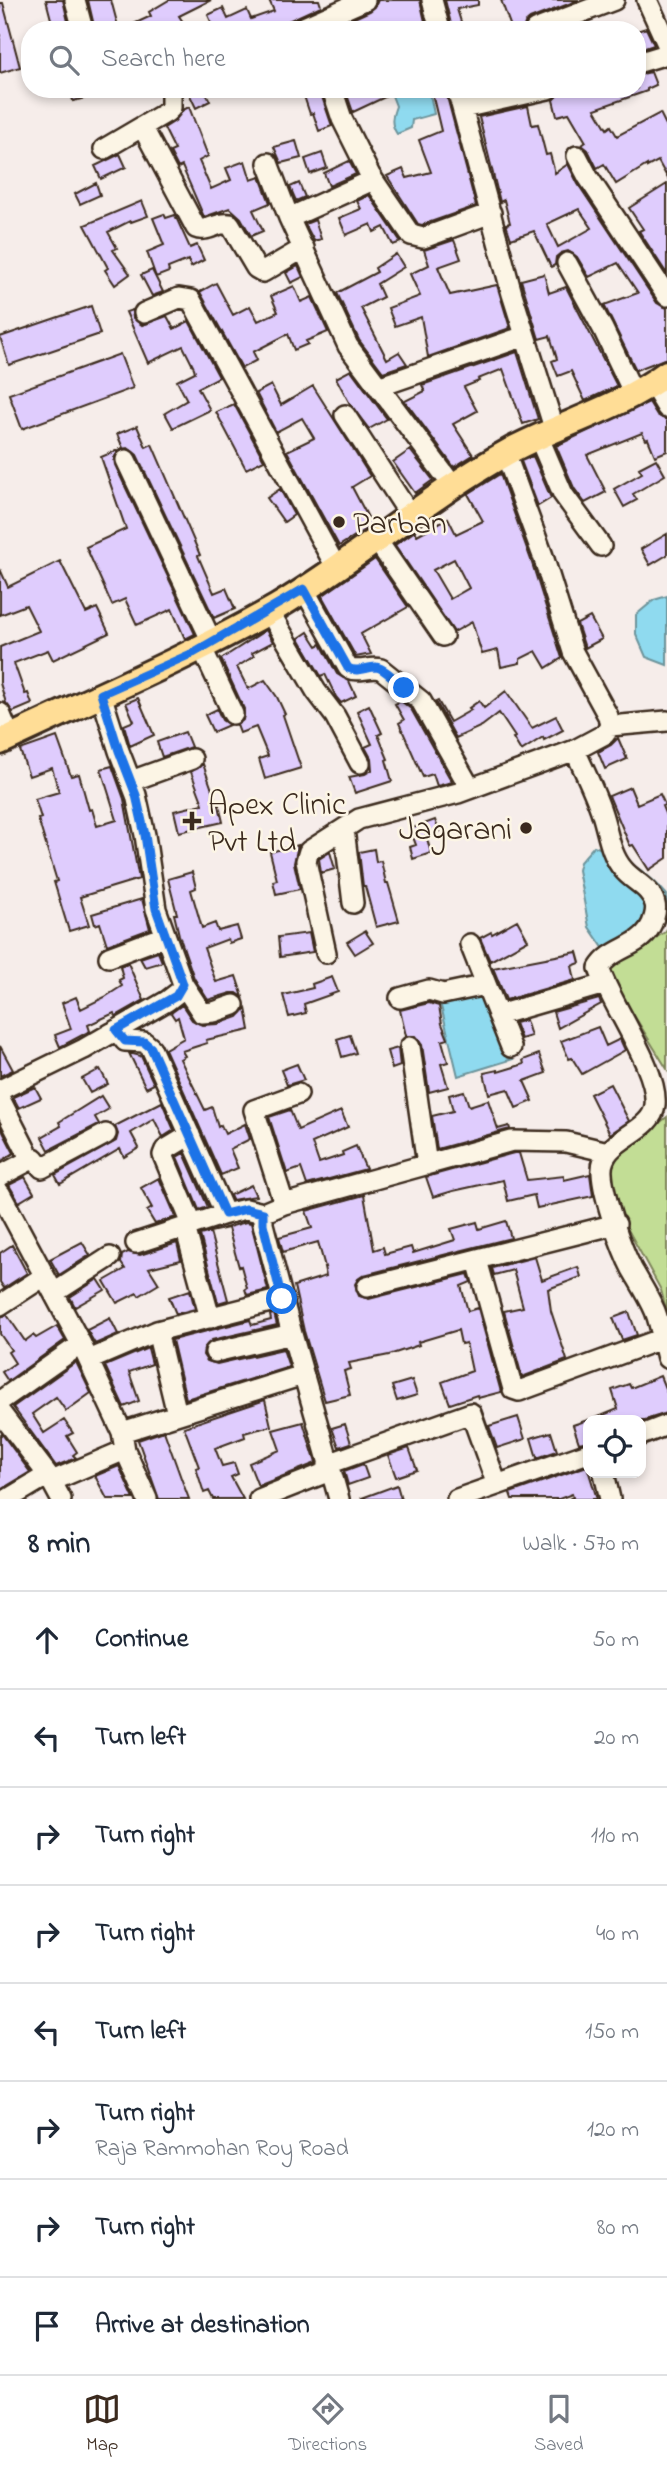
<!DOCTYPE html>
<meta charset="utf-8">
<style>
body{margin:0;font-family:"Indie Flower",sans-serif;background:#f6f6f7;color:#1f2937}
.controls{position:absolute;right:21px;bottom:21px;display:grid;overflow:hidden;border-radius:14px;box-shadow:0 4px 10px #0003}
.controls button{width:63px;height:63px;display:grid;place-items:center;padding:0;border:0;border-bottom:2px solid #e0e1e3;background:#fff;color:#1f2937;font:35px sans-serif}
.stop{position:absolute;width:21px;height:21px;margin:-16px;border:5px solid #1a73e8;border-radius:50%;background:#fff}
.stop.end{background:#1a73e8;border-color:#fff;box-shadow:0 2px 7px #0008}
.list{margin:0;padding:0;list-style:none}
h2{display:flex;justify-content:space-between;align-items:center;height:91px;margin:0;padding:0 28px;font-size:30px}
h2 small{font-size:23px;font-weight:400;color:#747a83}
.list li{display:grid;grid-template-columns:46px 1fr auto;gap:21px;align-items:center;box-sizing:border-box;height:98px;padding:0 28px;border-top:2px solid #e0e1e3}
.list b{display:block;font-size:26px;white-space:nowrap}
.list p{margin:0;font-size:23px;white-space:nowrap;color:#747a83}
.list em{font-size:23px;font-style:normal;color:#747a83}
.icon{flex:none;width:38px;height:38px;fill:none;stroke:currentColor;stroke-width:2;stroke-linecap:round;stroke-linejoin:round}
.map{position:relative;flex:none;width:667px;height:1499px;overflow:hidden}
.search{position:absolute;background:#fff;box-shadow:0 4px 10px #0003;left:21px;right:21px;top:21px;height:77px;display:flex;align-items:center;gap:18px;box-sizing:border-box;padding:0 24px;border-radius:28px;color:#747a83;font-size:26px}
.sheet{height:875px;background:#fff}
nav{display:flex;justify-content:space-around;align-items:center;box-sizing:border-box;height:98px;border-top:2px solid #e0e1e3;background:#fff;font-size:19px;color:#747a83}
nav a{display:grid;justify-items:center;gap:4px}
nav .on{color:#3b2a1e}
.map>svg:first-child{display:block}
.green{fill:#c2dd95;stroke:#7e845a;stroke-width:2}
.water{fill:#8fdaef;stroke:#6d949b;stroke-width:2}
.building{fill:#dfccfd;stroke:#3b2a1e;stroke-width:2;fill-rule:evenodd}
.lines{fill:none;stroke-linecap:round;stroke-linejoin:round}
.minor-casing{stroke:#3b2a1e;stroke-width:24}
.major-casing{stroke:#3b2a1e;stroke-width:30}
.minor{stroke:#fcf5e5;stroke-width:19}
.major{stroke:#ffdd96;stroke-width:24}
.route{stroke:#1a73e8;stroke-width:9}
.poi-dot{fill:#3b2a1e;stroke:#fcf5e5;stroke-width:2.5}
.labels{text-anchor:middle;stroke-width:5;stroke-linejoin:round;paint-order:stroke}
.poi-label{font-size:32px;fill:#3b2a1e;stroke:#fcf5e5;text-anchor:start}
</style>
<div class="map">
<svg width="667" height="1499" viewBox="0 0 667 1499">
<rect width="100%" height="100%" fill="#f6edea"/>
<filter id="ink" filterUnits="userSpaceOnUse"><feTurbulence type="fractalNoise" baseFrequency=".0143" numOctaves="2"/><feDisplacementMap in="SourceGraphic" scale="14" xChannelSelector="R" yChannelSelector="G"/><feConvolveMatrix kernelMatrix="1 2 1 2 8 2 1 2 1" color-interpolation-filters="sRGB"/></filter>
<g filter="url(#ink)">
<!-- green -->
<path class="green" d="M667,929V1069L609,975L612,965L665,932Z
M667,1117V1313L661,1290L621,1217L610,1173L619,1154Z"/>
<!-- water -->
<path class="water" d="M397,89H426L431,99L434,114L412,120L411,128L397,134C390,123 392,117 396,106L391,93Z
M667,596V665L646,657L636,634V615L654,600Z
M594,846C623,856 647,871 667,895L666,920L648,936L604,949L589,927L578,870L580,862Z
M473,986L494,1007L513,1059L458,1076L440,1002Z"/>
<!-- building -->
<path class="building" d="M46,0H63L70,30H57L55,22L52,23Z
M88,0H111L119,30H95Z
M169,0H211L179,16L183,22L171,30H121L151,16L149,12Z
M269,0H319L321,6L277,26L278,30H205L213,26L208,15L223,8L228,19L247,10L251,19L274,11Z
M378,0H420L427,30H328L370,11L375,7Z
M445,0H478V5L457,9L462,25L452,28Z
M501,0H579L530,19L525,23L523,30H512Z
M0,3H3L20,67L0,73Z
M646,28L654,45L642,49L637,31Z
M651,72L656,85L647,89V91L595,109L607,129L611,126L617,136L660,113L667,127V177L658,161L647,167V165L616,184L604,164L597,168L588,150L582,145L586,142L569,113L557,116L553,100L560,92L571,89H637V75Z
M70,89H105L106,93L73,101Z
M187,89H204L210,101L196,108Z
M345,89H382L385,97L353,112Z
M431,89H445L476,206L422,225L418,224L387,176L403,169L407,178L431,172L419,140L441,131Z
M320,91L332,126L319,131L313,113L310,114L304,96Z
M528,106L532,125L538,124L546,155L550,154L555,173L568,164L578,184L657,303L667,308V358L636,370L604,305L638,293L618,263L589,277L577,257L568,251L561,253L556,257L555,265L551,267L534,231L511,239L506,224L510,223L504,200L500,202L479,117ZM579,209L592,228L558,247L547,224Z
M189,107L208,156L199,161L211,189L231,180L226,168L245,161L251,180L260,177L270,203L253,210L263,231L251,236L241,218L230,208L204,217L182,166L178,168L170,152L175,150L164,128L175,121L183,110Z
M296,141L301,158L281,163L274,147Z
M322,153L327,168L310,174L305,159Z
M120,154L126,167L101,179L95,166Z
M349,161L356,174L329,186L324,173Z
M96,183L100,195L80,204L75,194Z
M299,183L305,197L296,201L290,187Z
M667,184V274L639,231L643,229L629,208Z
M369,195L401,242L393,245L384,227L374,232L371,224L346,235L339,218L361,209L357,201Z
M142,201L148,216L131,222L130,221L108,232L117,248L113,250L130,274L115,285L105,270L108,268L85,225Z
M164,214L166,218L175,215L190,248L197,245L204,260L191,267L188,260L168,268L169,272L156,277L147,252L164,245L153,218Z
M315,220L321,239L314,241L305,224Z
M454,240L461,259L438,267L450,295L497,285L510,328L428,357L421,317L395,326L388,308L420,296L410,274L429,265L424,250Z
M396,254L404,267L377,284L383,297L361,308L387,359L399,352L407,364L383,372L359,340L337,293L377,272L375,268Z
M298,266L303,277L291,283L286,273Z
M152,270L163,292L152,296L141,275Z
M544,274L549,293L566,287L617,386L585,401L571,371L558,376L552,361L557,359L550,336L539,339L521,280Z
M216,283L233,315L250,306L258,321L278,312L271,296L294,286L301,302L312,297L328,332L306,341L308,344L294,350L288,334L253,352L257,360L242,368L200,292Z
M91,306L100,334L9,365L0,337Z
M132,310L133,318L142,325L167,316L174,329L189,321L219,377L198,388L210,410L173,428L165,413L187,400L177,381L195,372L194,368L183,346L148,363L126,312Z
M517,352L538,419L523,424L503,369L478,379L479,381L464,387L477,411L453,424L473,455L454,467L405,401L425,391L422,385Z
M120,354L133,388L22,429L9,394Z
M351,370L387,419L369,429L350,404L336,378Z
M271,385L281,405L313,386L370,476L352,487L372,525L339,546L287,451L314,438L302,418L276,432L256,393Z
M649,402L657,415L667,420V451L655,456L648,439L646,440L642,433L587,455L606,492L585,503L574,488L556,446Z
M234,404L264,460L246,469L216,412Z
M137,426L146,447L152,444L200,555L198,556L214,593L226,588L235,609L214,618L137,455L128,448L120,449L114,458L115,465L195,634L185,639L172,609L137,625L125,599L112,605L86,547L126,529L101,457L123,448L117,434Z
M410,450L433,480L415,493L393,462Z
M533,456L551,498L538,506L521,461Z
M656,459L665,475L633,494L637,500L624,507L614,489L642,473L639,468Z
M500,474L531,560L562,658L546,668L536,651L520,659V663L501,667L498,650L482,654L472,622L454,632L395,545L415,531L417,535L448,518L456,534L483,521L468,494ZM454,559L469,588L450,599L433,570Z
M280,489L294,515L284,522L267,498Z
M667,534V555L650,565L641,549Z
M375,559L408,607L361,634L371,654L356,657L322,596Z
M60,561L86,613L97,608L109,633L53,660L48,650L14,663L25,694L28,693L32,704L13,712L6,703L0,683V647L39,631L26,605L0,615V569L8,587Z
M590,617L602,639L585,648L577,624Z
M266,630L273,642L252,653L254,656L237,667L248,689L265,680L277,697L285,714L283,715L301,768L265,779L259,759L268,756L256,727L240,733L237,725L243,720L244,709L221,659Z
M308,632L317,646L321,644L337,674L349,681L356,696L341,703L336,697L325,674L321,676L299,638Z
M506,691L532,728L556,716L563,730L544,740L543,737L521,751L513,738L515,737L499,713L482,726L456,738L436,702L438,701L450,722L471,710L469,708L479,701L484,708Z
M138,698L154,735L130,746L124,725L134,721L126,703Z
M401,701L411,709L452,782L437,786L433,774L423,777L399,723L404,720L395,704Z
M369,705L382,733L378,735L388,759L386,760L392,781L355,793L349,777L365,774L372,770L371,758L365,747L372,744L357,711Z
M217,709L222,720L229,725L213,732L205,715Z
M185,732L191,747L162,757L157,742Z
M57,737L71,776L79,774L89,810L92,809L97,826L117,820L101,769L112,766L124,799L139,879L80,897L89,925L69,931L54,882L57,881L38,819L41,818L35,799L59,792L52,768L29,776L20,750Z
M618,738L627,759L605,769L598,752L611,745Z
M203,764L216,801H218L223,822L179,832L174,811L203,804L191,772Z
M630,787L637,804L660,794L665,805L662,806L667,818V858L649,870L633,845L630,846L609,796Z
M435,820L439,831L426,835L431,853L413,859L410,847L416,845L410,829Z
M298,845L294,863L300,889L276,894L273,881L277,880L270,852Z
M374,849L376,862L381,861L386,883H388L399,921L376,927L365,886H363L359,852Z
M330,852L335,869L321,873L319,859Z
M192,872L196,888L191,890L202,928L215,923L218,931L237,926L241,939L229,943L228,939L204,948L216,982L236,976L243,997L237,993H231L208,1000L194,978L179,935L174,914H177L168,879Z
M142,899L150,929L107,945L100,923L95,925L92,914Z
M517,920L528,940L490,961L480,938L491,932L492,934Z
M365,931L373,943L355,954L347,942Z
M309,933L313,952L280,957L278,937Z
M158,952L162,962L145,967L140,958Z
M577,952L580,963L572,966L575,980L506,1000L493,968Z
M128,963L144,1000L116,1016L114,1013L88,1025L90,1031L60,1047L55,1035L71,1029L62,1003L76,997L81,1009L105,997L122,986L119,980L123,978L120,966Z
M332,977L338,992L304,1004L306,1013L289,1017L283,995L313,988L312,984Z
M599,999L601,1004L558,1028L553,1012Z
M429,1003L439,1006L442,1024L448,1039L442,1041L448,1062L441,1064L448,1087L429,1092L422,1045L415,1036H406L400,1010Z
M182,1005L192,1020L202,1025L218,1024L238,1017L246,1008L250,1030L206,1040L207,1043L182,1051L185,1056L180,1059L205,1110L212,1107L218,1127L221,1125L225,1134L245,1124L250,1139L230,1149L238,1168L221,1175L165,1049L184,1038L178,1017L175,1019L171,1013Z
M526,1020L531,1036L521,1039L515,1023Z
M598,1027L606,1046L620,1039L625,1050L582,1074L572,1058L569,1059L561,1041Z
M350,1035L356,1053L342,1057L337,1039Z
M0,1046L13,1070L0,1076Z
M398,1048L400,1066L392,1069L387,1051Z
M129,1053L141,1056L154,1084L146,1088Z
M539,1054L546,1073L524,1081L533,1101L516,1108L508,1089L489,1094L484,1073L498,1070V1072L524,1064L523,1060Z
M297,1064L304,1080L287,1085L281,1070Z
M100,1069L108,1084L90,1093L82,1079Z
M610,1084L629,1121L610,1134L590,1094Z
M35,1087L41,1098L19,1108L13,1097Z
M464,1091L469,1106L488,1100L498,1129L509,1126L510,1129L437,1149L432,1116L453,1111L449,1095Z
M101,1096L109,1109L95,1117L99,1124L49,1150L42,1137L61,1126L59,1122Z
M162,1102L174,1130L163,1137L154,1119L131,1133L139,1148L124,1157L120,1149L60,1184L55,1175L116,1141L118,1134L115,1126Z
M290,1110L298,1130L341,1111L348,1127L312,1143L319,1163L343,1155L342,1152L356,1146L366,1169L307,1185L301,1168L287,1173L269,1117Z
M0,1126L14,1153L0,1162Z
M184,1153L208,1207L199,1210L177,1157Z
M514,1153H519L527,1180L564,1176V1180L590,1174L593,1196L537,1208L534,1195L508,1201L503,1180L453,1191L433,1197L426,1177Z
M25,1177L34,1193L19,1202L9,1185Z
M159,1178L176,1217L155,1224L147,1211L152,1208L141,1188Z
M251,1185L256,1196L232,1200L230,1195Z
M364,1195L374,1250L383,1247L385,1254L411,1247L413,1253L455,1240L451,1229L477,1222L479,1229L506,1221L511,1238L364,1275L358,1279L355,1284L359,1296L369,1299L468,1274L471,1282L461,1286L468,1311L478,1308L501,1392L478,1398L477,1395L450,1404L442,1382L472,1371L466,1343L461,1344L458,1330L418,1342L419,1345L389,1355L349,1363L351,1369L344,1371L350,1395L325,1401L304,1331L294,1286L326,1276L324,1267H325L318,1242L283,1252L279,1237L312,1228L306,1211Z
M246,1222L251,1223L268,1290L247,1295L245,1289L247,1288L241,1266L239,1267L228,1228L210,1232L228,1300L218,1303L200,1235Z
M82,1242L90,1255L59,1275L50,1259Z
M177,1243L181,1260L149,1268L159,1284L139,1296L137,1293L117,1303L104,1281L125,1269L121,1263L122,1255L128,1252L140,1255Z
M12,1245L27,1273L4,1288L0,1282V1253Z
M535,1257L542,1280L578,1267L581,1277L548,1289L551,1311L567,1360L522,1377L504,1311L523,1307L513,1270L494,1275L492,1268Z
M98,1279L105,1290L75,1307L70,1297Z
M190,1290L195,1309L176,1314L169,1297Z
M629,1312L637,1335L622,1340L613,1318Z
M274,1314L277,1325L212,1340L204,1348L203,1355L207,1361L217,1364L283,1349L289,1367L186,1399L172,1340L250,1320L252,1325L271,1320L270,1315Z
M7,1315L25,1341L33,1335L36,1338L57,1326L65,1340L8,1381L2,1372L15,1363L8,1352L11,1350L0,1334V1317Z
M110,1318L118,1334L95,1344L87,1330Z
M148,1348L152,1364L129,1372L139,1401L124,1407L105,1366Z
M76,1362L91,1393L66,1411L56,1397L32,1414L44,1433L64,1420L73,1433L67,1436L77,1452L73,1455L76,1458L56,1466L13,1407Z
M660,1376L667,1393V1413L645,1420H591L618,1409L612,1390L629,1384L631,1388Z
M412,1380L417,1395L397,1401L392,1386Z
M265,1400L271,1426L244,1433L245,1437L215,1448L222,1466L234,1463L238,1474L231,1477L243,1499H213L209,1491L204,1493L196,1468L199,1467L184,1427Z
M518,1417L525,1439L497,1448L489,1426Z
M588,1420V1441L579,1443L573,1425Z
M303,1422L316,1463L258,1486L249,1463L280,1450L273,1430Z
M345,1424L351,1443L339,1447L332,1428Z
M164,1431L181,1478L189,1499H159L138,1440Z
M551,1432L557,1451L537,1458L531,1438Z
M2,1434L30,1472L0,1490V1436Z
M409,1448L417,1470L396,1477L388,1455Z
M363,1464L368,1478L348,1485L344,1471Z
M119,1466L134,1499H107L95,1476Z
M587,1466L597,1499H569L573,1497L572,1494L559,1499H512L510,1493Z
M397,1485L401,1499H363L362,1498Z"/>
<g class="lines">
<!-- minor casing -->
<g class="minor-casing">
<path id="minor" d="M75,0L83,30
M432,0L440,30
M647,0L667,44
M297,30L365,0
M535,30L614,0
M637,63L667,54
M332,89L342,119L370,175L411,235L423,238L491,213
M457,89L512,294L555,431
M463,108L548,89
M143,128L196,228C207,233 218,221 230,224L256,268L263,272L304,248
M104,149L167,112L171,108V89
M577,156L588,177L667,296
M268,163L289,218L348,346L453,486
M289,218L373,180
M567,263L603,329L634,394
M144,313L179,298L191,300L336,567
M652,383L667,408
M378,387L525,336
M345,415L410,515
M539,438L563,494L601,546
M126,460L212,642
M376,539L443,636
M304,589L348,668C359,673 370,666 381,669L421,701L470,788
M269,611L316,691L335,716L360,763
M202,648L233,714
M0,713L10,737
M610,726L667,721
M575,750C584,771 595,792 602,814C608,832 610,854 623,869C632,881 651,887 655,904C657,911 653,923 649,929C637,948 611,948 599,968C611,1005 659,1070 655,1105C652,1135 599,1138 602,1173C603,1196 621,1248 632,1269C640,1283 649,1297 655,1311C661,1326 663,1343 667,1358
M131,781L192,759
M344,829L353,903
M470,944L511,1047
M326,953L306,861L309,851L359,819L458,793L575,750L605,734L610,726L608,716L573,652L543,556L506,455
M109,957L165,936
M183,984L202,1013L214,1012L234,1005
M400,998L429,990L443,994L486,985
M498,1015L605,984
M116,1030L125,1041L144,1042L151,1048L225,1214
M410,1047L427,1165
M0,1090L84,1049L167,1001L180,991L183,984L156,909L145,835L136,795L119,751L101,694
M0,1099L31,1160
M190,1135L165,1150L163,1155L192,1224
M0,1176L34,1158L42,1168L106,1134
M0,1193L81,1344L122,1432L125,1450L147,1499
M284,1204L254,1110L298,1094
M185,1227L210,1318
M136,1243L225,1214L246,1209L263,1213
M477,1260L513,1389L519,1391L661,1339
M367,1287L616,1224
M54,1293L110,1257
M0,1305L43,1277
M215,1352L292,1334
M89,1360L157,1331
M0,1401L81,1344
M0,1412L48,1475L8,1499
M177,1414L157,1331L282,1299
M122,1432L303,1375
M641,1435L667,1425
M328,1464L471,1413L497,1485
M604,1473L610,1499
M48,1475L61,1499
M52,1481L125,1450
M259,1499L330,1471
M339,1499L292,1334L263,1224V1213L284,1204L512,1141L566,1142L608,1152
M457,1499L588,1453"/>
</g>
<!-- major casing -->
<g class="major-casing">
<path id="major" d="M0,742C93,698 188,658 277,607C359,558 431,494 515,448C566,422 621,407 667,373"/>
</g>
<!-- minor -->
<use href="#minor" class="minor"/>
<!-- major -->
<use href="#major" class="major"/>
</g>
</g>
<g class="lines" filter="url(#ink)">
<!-- route -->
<path class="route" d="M282,1299L263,1224V1213L246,1209L225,1214L151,1048L144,1042L125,1041L116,1030L176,996L183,984L156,909L145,835L136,795L119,751L101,694L193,653L304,589L348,668C358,673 366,667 376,667C385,668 397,682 404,688"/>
</g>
<!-- markers -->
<g class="poi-dot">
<circle cx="339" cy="522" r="7"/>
<path d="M188.5 810.5h7v7h7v7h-7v7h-7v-7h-7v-7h7z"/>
<circle cx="526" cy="828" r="7"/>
</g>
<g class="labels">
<!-- poi labels -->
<g class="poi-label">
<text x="353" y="533">Parban</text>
<text x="208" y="814">Apex Clinic<tspan x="208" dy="37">Pvt Ltd</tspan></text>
<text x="512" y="839" text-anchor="end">Jagarani</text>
</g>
</g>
</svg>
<div class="controls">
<button><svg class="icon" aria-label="locate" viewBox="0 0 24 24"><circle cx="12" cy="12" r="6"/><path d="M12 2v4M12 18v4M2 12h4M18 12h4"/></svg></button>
</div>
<div class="stop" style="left:282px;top:1299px"></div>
<div class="stop end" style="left:404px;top:688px"></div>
<div class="search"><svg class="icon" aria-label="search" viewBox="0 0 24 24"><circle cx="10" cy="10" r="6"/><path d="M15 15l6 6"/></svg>Search here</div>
</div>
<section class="sheet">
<h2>8 min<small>Walk · 570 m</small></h2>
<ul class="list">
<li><svg class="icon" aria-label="ahead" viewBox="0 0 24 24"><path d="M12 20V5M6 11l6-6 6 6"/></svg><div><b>Continue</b></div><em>50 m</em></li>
<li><svg class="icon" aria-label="left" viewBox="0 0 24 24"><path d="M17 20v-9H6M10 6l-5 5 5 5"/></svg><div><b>Turn left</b></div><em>20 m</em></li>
<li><svg class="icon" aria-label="right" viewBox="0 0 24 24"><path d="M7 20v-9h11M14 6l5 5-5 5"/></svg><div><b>Turn right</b></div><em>110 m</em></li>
<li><svg class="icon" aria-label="right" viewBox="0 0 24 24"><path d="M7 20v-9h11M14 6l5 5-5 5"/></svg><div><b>Turn right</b></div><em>40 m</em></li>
<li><svg class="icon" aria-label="left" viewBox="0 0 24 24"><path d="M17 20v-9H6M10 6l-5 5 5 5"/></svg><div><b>Turn left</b></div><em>150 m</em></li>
<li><svg class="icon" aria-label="right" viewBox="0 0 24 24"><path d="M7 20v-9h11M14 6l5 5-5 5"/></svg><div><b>Turn right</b><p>Raja Rammohan Roy Road</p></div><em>120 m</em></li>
<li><svg class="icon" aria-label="right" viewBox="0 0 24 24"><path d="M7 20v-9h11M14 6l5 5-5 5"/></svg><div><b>Turn right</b></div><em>80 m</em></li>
<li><svg class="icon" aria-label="arrive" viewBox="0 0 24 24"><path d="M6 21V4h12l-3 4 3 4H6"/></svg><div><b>Arrive at destination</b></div></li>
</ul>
</section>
<nav>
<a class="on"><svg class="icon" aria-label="map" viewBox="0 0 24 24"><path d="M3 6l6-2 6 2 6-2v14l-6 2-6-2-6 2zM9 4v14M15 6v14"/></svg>Map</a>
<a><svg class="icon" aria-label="directions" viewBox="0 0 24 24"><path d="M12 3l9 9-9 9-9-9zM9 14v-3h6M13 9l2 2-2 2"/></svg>Directions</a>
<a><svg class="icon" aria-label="saved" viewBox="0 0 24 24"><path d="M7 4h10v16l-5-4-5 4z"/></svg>Saved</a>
</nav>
